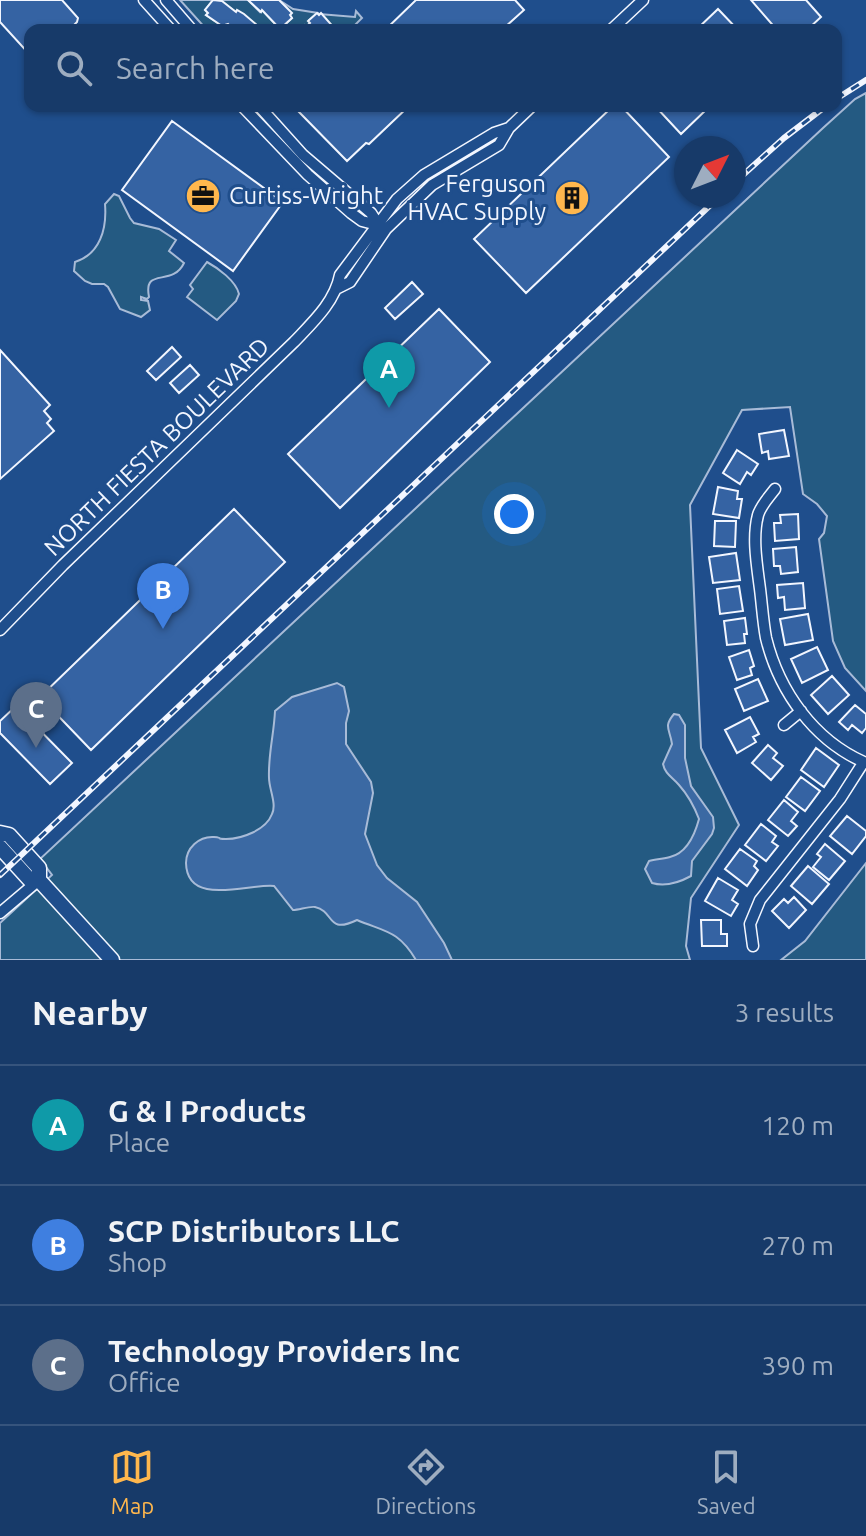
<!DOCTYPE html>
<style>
body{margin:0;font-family:Ubuntu,sans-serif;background:#244571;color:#f1f3f6}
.compass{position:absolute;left:674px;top:136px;width:72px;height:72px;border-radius:50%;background:#173a69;box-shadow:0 2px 6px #0004;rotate:48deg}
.you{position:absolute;left:514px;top:514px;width:28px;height:28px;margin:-20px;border:6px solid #fff;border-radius:50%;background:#1a73e8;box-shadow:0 0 0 12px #1a73e833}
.badge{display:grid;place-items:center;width:52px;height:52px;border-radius:50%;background:#ffb74d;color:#fff;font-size:26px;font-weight:700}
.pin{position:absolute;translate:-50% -66px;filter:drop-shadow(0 2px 4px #0008)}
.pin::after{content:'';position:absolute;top:42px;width:28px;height:24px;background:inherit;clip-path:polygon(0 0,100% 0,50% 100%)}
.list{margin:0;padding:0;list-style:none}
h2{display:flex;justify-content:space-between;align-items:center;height:104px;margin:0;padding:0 32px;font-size:34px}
h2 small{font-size:26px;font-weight:400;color:#9eadc0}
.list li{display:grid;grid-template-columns:52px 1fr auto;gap:24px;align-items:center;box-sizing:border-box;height:120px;padding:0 32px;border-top:2px solid #36547d}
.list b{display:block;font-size:30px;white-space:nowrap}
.list p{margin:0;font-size:26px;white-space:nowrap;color:#9eadc0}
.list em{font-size:26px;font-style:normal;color:#9eadc0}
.icon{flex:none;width:44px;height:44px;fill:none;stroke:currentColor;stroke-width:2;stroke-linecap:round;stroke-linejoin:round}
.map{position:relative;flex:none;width:866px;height:960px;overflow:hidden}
.search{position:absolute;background:#173a69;box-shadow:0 2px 6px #0004;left:24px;right:24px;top:24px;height:88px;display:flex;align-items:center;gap:20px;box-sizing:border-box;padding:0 28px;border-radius:16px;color:#9eadc0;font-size:30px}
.sheet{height:464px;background:#173a69}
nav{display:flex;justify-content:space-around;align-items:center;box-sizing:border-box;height:112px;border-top:2px solid #36547d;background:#173a69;font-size:22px;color:#9eadc0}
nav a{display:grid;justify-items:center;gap:4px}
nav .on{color:#ffb74d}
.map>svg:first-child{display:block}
.green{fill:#245a82;stroke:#a8bbd7;stroke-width:2}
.water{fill:#3b69a3;stroke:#a8bbd7;stroke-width:2}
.building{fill:#3563a3;stroke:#f2f6ff;stroke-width:2}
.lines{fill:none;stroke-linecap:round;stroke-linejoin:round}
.minor-casing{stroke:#f2f6ff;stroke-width:13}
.major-casing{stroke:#f2f6ff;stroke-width:17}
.minor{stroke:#1f4e8c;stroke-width:10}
.major{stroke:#1f4e8c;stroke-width:14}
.rail-casing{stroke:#f2f6ff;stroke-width:6}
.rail{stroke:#1f4e8c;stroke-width:3;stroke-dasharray:9;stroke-linecap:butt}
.labels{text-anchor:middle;stroke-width:6;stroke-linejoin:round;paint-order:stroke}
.poi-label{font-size:24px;fill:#f2f6ff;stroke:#1f4e8c;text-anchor:end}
.street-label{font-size:24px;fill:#f2f6ff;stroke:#1f4e8c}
</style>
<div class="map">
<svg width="866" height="960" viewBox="0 0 866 960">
<rect width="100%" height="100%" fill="#1f4e8c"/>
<!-- green -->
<path class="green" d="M180,0H213L205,10L208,13L206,15L222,26L228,24L231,30H207Z
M219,0H248L260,12L262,10L280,29L292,18L290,15L291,13L279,0L293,9L318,13L319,14L355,17L356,11L362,18L350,30H335L317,13L309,20L310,23L306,27L304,25L298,30H256L258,26L237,11L236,12Z
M866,93V691L845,668L833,641L819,539L824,533L827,516L817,504L803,494L790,407L742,410L690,505L701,748L739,825L691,898L686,946L690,960H0V923L52,875L40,859L823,128L855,99Z
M114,194L119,196L130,218L134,223L159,229L176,240L169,251L184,263C172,288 143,266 149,297L147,299L141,297V300L148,301L150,310L141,317L120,309L108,287L104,284H92L85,281L74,271L75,262C100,254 107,229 105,204Z
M207,262C218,268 236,281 239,294L236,301L217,320L187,297L193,289L190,285Z
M866,863V960H781L805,941Z"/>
<!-- water -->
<path class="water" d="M337,683L344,687L349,711L346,723V744L371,782L373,793L365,834L377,865L387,878L417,902L444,943L452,960H416C398,930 385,932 357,920C326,935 335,911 315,907C309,906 299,910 293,910L274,886C250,883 187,908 186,863C186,848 199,836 214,837C226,838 214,839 226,839C242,839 266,830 272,814C277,804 269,789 269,778C268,755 274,734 275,711L292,697Z
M674,714L679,715L685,725V758L691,786L713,817L714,828L712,834L692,861L691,876C680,882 665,887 652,883L645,869L649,861C656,859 664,859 670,857C687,853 695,834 699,819C694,806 688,795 679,785C672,777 665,774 663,764L672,744C670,729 663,727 674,714Z"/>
<!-- building -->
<path class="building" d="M0,0H62L78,18L77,22L69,30H30V55L0,22Z
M213,0L222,1L236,12L237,10L244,14L258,26L256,30H231L228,28L230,26L228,24L222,26L206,15L208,13L205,10Z
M248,0H279L292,13L290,15L292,18L280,29L262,10L261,12Z
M416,0H515L524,10L505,27V30H385Z
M751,0H806L821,17L807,30H777Z
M718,9L738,30H696Z
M317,13L319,15L321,13L336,30H298L304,25L306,27L310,23L308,21Z
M306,106H409L369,144L366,143L347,161L299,112Z
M613,106H621L669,157L526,293L474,239Z
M655,106H710L681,134Z
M172,121L283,202L233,271L122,190Z
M412,282L423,294L395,319L385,308Z
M439,309L490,362L340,508L288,454Z
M172,347L181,357L156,380L147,371Z
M0,350L50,405L44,411L51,419L47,423L54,431L0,479Z
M190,365L199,375L179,393L170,383Z
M784,430L789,456L769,459L768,451L762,453L759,434Z
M737,450L758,464L751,475L747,472L740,484L723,473Z
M718,487L738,491L737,499H742L739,518L713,514Z
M234,509L285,562L91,750L40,697Z
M798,514L799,539L775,541L774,523H781L780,515Z
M715,521H736L735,547L714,546Z
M796,547L798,572L781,574L780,566H774L773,549Z
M736,553L740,580L713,583L709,557Z
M803,583L805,608L785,610L784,597L778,598L777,585Z
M739,586L743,611L720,614L717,589Z
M808,614L813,640L785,645L780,619Z
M745,618L747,634H744L745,643L727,645L724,621Z
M817,647L828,670L802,683L791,659Z
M749,650L754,666L750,668L752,675L737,680L729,657Z
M832,676L849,695L828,714L811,695Z
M758,679L768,701L744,711L735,689Z
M855,705L866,714V728L862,733L852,725L848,730L839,722Z
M16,706L72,763L50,784L0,733V721Z
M750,717L759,734L753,737L756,742L737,753L725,730Z
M768,745L777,753L773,758L783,766L771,780L752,763Z
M816,748L839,765L824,787L801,770Z
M801,777L820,791L805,811L786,797Z
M784,800L798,812L791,821L797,826L788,836L768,820Z
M847,816L866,831V836L852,854L830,836Z
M761,824L776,836L772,842L778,846L766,861L745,845Z
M825,844L845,861L829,880L813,867L821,857L817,854Z
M740,849L757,861L754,866L758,870L747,886L725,869Z
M808,866L829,884L812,904L791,886Z
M718,878L738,890L732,900L738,904L731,916L705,901Z
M794,897L806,910L789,928L772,911L784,899L788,903Z
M701,920H721V934H727V946H702Z"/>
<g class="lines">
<!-- minor casing -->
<g class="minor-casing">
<path id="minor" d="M144,0L171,30
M166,0L192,30
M611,30L643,0
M242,106L308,175L351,213L362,221L381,226
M259,106L303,155L371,213L378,224
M338,288L350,282L386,229L432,185L499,145L509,128L532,106
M775,489C769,497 761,505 758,515C752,538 757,565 760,589C762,605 763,622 766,638C779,691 814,741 866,763
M0,630L63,565L294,342C312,323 335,302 340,275L397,199L424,175L494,133L509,128
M784,725L801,711
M0,913L39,880
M753,946L750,924L760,900L840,799L863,763"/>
</g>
<!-- major casing -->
<g class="major-casing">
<path id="major" d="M0,833L9,835L39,868V880
M0,847L30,880H39L112,960"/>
</g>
<!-- minor -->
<use href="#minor" class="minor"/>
<!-- major -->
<use href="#major" class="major"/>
<!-- rail casing -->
<g class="rail-casing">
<path id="rail" d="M836,99L866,80
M734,183L784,138L826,106
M0,875L720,196"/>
</g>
<!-- rail -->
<use href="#rail" class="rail"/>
</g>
<!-- icons -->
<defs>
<g id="office-disc" transform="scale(1.8)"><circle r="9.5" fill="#ffb74d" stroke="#1f4e8c"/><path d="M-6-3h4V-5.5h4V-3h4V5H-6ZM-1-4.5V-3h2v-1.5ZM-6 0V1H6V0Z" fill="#111"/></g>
<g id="building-disc" transform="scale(1.8)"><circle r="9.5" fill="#ffb74d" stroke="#1f4e8c"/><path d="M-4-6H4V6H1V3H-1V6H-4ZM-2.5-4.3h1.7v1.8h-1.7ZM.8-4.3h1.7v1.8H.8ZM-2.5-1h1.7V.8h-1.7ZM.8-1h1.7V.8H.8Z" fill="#111"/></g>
</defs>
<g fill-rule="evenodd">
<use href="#office-disc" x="203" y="196"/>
<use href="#building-disc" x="572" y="198"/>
</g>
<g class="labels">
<!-- poi labels -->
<g class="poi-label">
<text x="546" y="192">Ferguson<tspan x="546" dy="28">HVAC Supply</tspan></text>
<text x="229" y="204" text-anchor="start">Curtiss-Wright</text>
</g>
<!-- street labels -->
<g class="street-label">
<text transform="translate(157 447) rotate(-44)" y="8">NORTH FIESTA BOULEVARD</text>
</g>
</g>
</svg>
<svg class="compass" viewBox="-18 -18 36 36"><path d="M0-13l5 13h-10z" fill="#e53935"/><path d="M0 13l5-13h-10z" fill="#9eadc0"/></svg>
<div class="you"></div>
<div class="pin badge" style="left:389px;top:408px;background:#0f9aa8">A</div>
<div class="pin badge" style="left:163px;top:629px;background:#3f7fe0">B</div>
<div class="pin badge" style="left:36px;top:748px;background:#5c6f8a">C</div>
<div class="search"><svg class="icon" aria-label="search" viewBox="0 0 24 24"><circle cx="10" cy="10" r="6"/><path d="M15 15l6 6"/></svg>Search here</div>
</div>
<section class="sheet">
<h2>Nearby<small>3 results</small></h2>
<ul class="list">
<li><span class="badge" style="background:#0f9aa8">A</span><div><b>G &amp; I Products</b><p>Place</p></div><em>120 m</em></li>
<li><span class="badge" style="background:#3f7fe0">B</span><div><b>SCP Distributors LLC</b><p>Shop</p></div><em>270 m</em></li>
<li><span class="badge" style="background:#5c6f8a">C</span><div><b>Technology Providers Inc</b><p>Office</p></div><em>390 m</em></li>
</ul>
</section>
<nav>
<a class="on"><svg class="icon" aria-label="map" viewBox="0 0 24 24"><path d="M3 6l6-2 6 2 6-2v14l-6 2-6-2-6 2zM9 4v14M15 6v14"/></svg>Map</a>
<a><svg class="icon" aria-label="directions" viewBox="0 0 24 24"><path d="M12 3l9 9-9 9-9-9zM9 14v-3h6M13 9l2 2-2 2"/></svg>Directions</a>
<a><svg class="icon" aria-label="saved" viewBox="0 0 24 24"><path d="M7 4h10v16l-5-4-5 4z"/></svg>Saved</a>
</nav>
